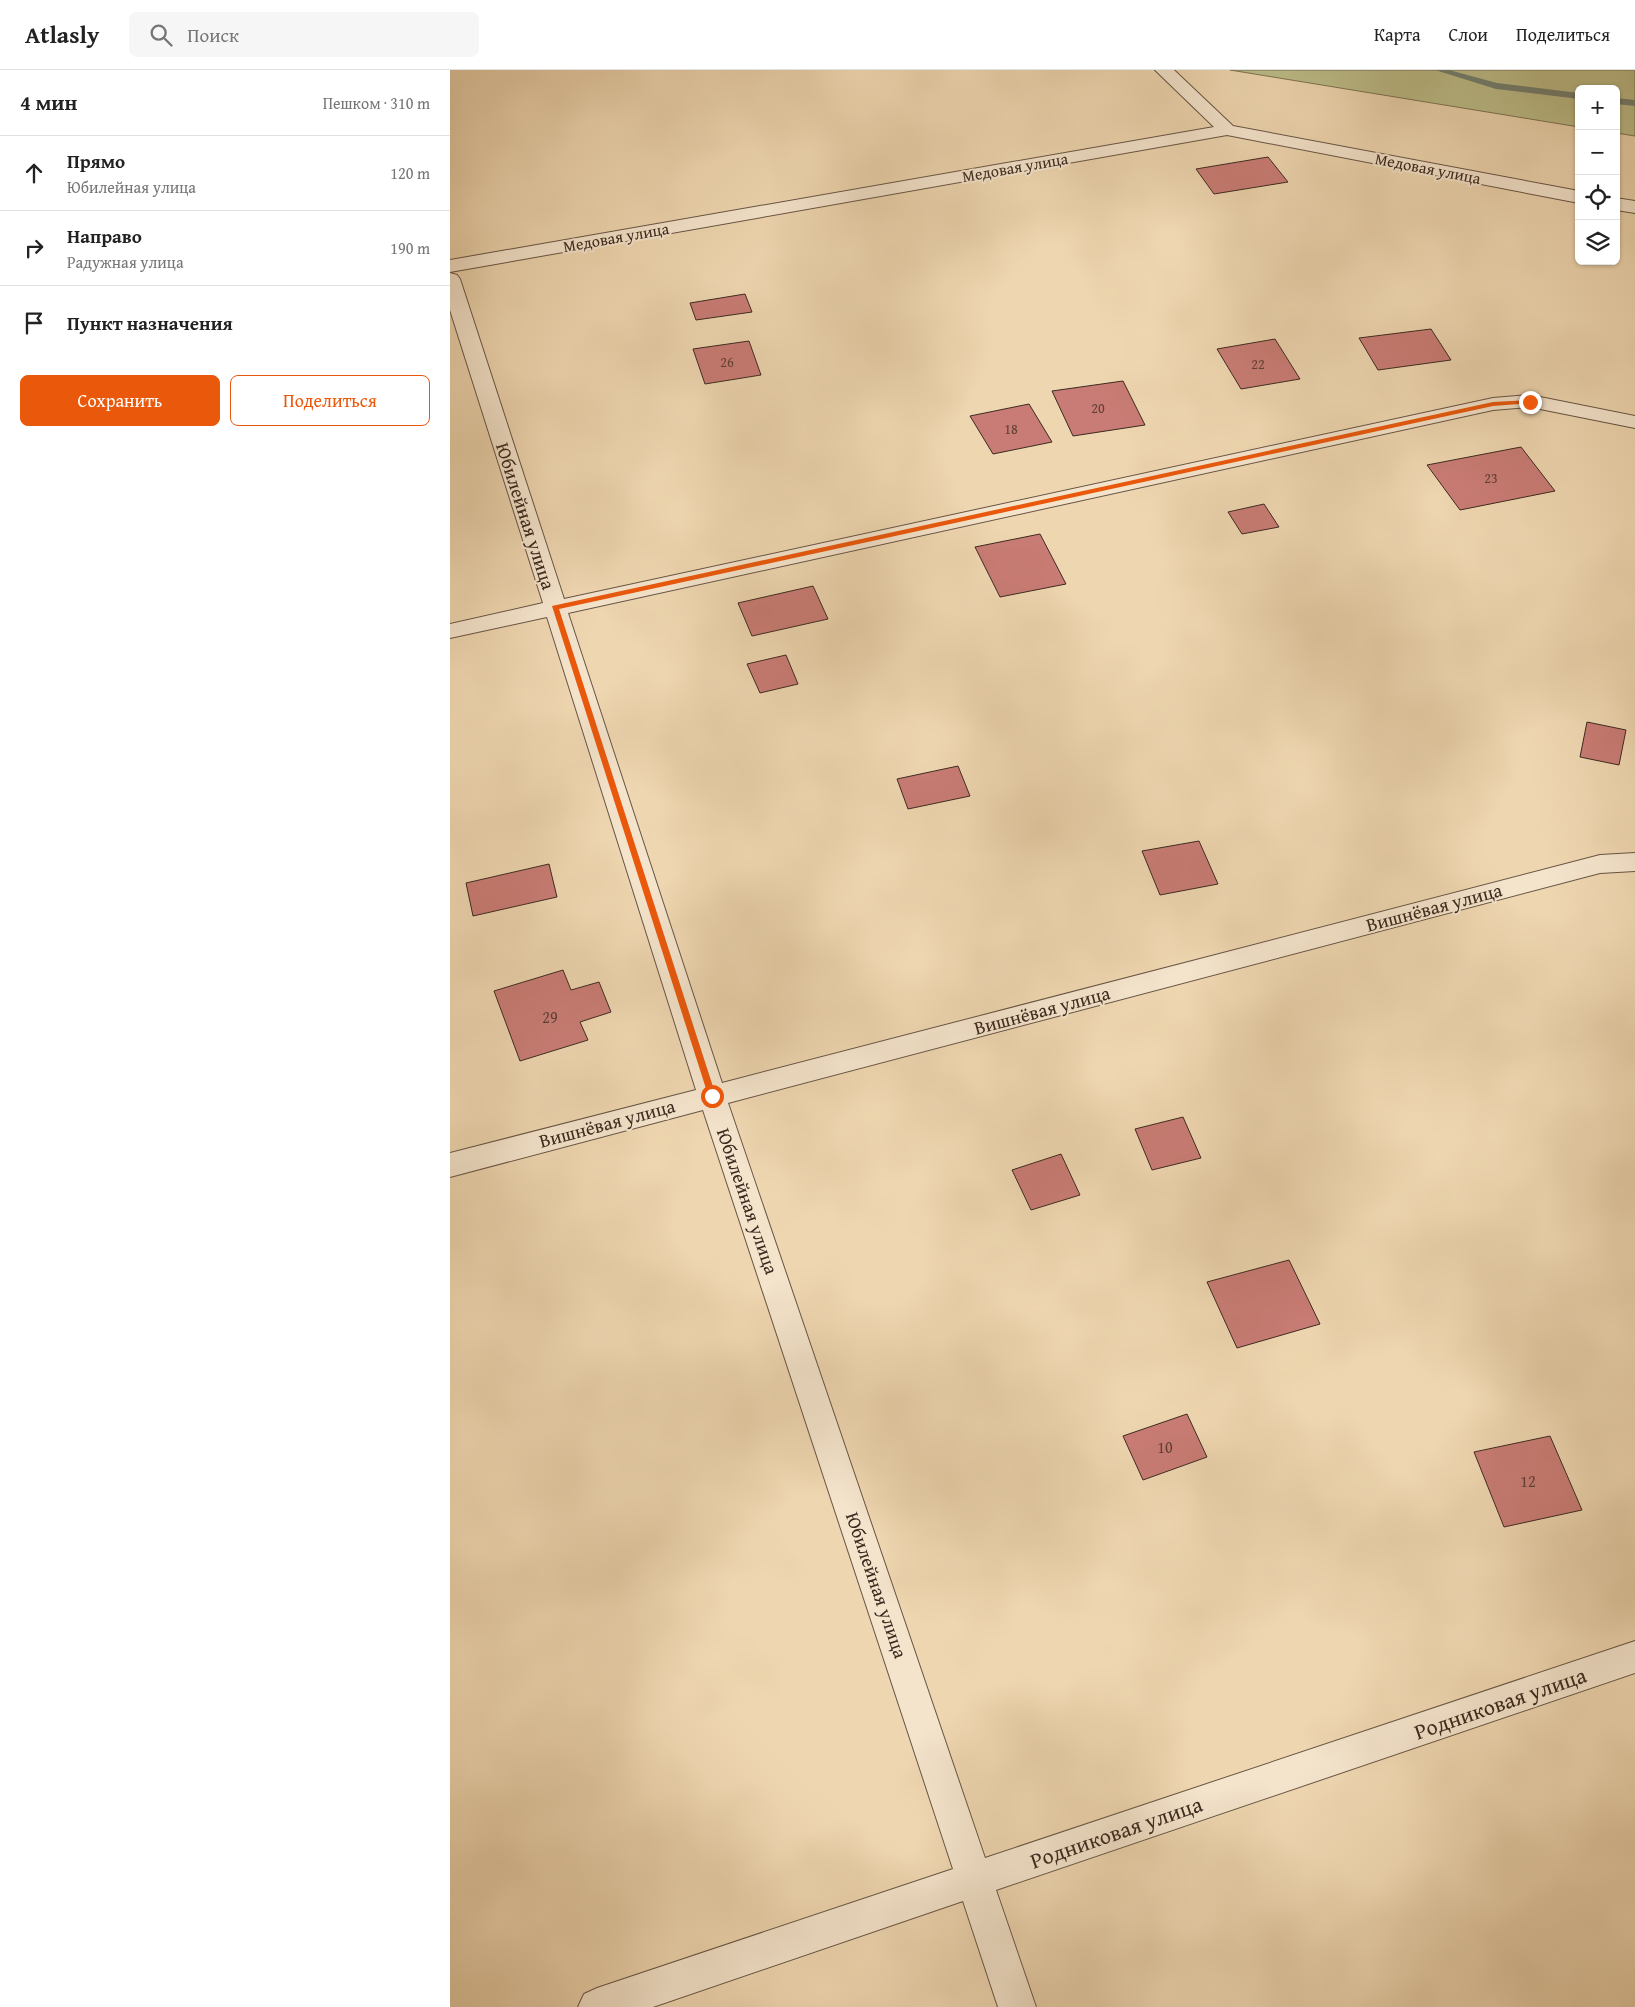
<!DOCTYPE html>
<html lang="ru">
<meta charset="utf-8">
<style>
body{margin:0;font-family:"Gentium Book Plus",serif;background:#f6f6f6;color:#222}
.controls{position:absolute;right:15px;top:15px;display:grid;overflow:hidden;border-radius:8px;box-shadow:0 1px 4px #0004}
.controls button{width:45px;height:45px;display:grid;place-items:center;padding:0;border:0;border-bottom:1px solid #e0e0e0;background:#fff;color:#222;font:25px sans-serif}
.stop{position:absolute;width:15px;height:15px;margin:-11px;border:4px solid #ea580c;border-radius:50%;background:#fff}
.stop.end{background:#ea580c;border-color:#fff;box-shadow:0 1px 5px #0008}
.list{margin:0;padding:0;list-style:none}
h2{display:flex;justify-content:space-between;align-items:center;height:65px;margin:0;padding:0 20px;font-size:21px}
h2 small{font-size:16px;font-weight:400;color:#767676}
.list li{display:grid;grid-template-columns:32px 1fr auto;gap:15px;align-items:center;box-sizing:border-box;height:75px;padding:0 20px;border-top:1px solid #e0e0e0}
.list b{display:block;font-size:19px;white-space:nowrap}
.list p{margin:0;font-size:16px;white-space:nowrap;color:#767676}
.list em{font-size:16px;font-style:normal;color:#767676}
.actions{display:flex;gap:10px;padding:15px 20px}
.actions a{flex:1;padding:11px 0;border:1px solid #ea580c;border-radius:8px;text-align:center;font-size:18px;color:#ea580c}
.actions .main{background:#ea580c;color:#fff}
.icon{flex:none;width:28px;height:28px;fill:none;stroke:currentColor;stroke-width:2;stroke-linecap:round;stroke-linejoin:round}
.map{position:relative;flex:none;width:1185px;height:1937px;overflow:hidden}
header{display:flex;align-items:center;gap:30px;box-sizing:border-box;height:70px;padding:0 25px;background:#fff;border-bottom:1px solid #e0e0e0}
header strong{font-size:24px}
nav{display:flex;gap:28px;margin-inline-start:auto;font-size:18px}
.search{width:350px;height:45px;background:#f6f6f6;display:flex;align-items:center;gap:12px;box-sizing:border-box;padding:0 18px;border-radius:8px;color:#767676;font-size:19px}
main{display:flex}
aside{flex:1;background:#fff}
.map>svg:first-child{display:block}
.green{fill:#bcbd89;stroke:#7c7454}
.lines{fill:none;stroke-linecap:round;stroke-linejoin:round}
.stream{fill:#748072;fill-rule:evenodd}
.building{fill:#c97c75;stroke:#3c2a20}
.minor-casing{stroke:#685544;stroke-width:2}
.minor{fill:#f4e4cc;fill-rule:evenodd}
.route{fill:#ea580c}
.labels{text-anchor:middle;stroke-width:4;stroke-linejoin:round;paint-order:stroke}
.far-number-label{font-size:14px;fill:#5f3e35}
.far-street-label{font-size:16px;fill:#3c2a20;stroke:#f4e4cc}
.number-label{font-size:16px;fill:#5f3e35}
.street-label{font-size:19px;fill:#3c2a20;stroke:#f4e4cc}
.near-street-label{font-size:22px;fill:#3c2a20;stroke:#f4e4cc}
</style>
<header>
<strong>Atlasly</strong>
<div class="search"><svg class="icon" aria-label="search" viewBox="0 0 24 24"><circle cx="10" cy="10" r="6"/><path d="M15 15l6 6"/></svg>Поиск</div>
<nav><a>Карта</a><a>Слои</a><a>Поделиться</a></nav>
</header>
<main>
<aside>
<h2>4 мин<small>Пешком · 310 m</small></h2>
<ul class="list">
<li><svg class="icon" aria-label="ahead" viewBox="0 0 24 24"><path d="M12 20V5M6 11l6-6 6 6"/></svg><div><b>Прямо</b><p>Юбилейная улица</p></div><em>120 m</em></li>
<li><svg class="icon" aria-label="right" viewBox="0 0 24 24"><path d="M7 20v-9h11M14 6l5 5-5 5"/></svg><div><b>Направо</b><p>Радужная улица</p></div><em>190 m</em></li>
<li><svg class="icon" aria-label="arrive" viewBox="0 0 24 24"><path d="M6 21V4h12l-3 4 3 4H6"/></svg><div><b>Пункт назначения</b></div></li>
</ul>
<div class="actions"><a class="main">Сохранить</a><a>Поделиться</a></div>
</aside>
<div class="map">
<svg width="1185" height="1937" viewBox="0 0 1185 1937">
<rect width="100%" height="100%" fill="#eed6b0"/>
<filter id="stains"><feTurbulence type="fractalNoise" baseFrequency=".004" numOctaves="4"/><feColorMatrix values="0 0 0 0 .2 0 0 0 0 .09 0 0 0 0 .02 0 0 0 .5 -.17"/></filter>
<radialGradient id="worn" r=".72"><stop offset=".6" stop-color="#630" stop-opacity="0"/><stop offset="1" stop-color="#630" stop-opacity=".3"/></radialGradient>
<!-- green -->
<path class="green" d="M780,0H1185V66L1166,63V19H1129V57Z"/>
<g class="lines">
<!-- stream -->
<path class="stream" d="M985,0H999L1047,13L1129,23V29L1046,19Z
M1166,28L1185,30V36L1166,34Z"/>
</g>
<!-- building -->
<path class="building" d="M818,87L838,112L764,124L746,99Z
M295,224L302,242L246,250L240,233Z
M981,259L1001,290L928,300L909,268Z
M825,269L850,309L791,319L767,279Z
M299,271L311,305L255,314L243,279Z
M673,311L695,355L623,366L602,321Z
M579,334L602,372L543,384L520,346Z
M1071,377L1105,421L1010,440L977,395Z
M814,434L829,457L792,464L778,442Z
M590,464L616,514L550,527L525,477Z
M363,516L378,549L302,566L288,533Z
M336,585L348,614L310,623L297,594Z
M1137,652L1176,660L1169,695L1130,687Z
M508,696L520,726L458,739L447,709Z
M749,771L768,814L710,825L692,781Z
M99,794L107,827L23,846L16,813Z
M113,900L121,920L149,912L161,942L130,952L138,970L70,991L44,921Z
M733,1047L751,1088L702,1100L685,1059Z
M611,1084L630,1125L581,1140L562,1100Z
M839,1190L870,1254L787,1278L757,1212Z
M737,1344L757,1387L693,1410L673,1366Z
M1100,1366L1132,1440L1054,1457L1024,1382Z"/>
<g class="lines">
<!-- minor casing -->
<g class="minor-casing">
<path id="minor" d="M705,0H724L783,56L1129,121V133L777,65L0,202V190L764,57Z
M1166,128L1185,131V143L1166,140Z
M0,203L7,205L10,209L114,529L1043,328L1080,325L1185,346V358L1080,337L1043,340L118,543L272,1013L1150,785L1185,783V801L1150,803L278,1033L535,1788L1185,1571V1603L546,1820L586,1937H548L513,1831L203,1937H128L134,1924L147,1918L503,1799L253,1040L0,1107V1083L246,1020L97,547L0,568V554L93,533L0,240Z"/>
</g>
<!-- minor -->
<use href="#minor" class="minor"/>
</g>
<!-- route -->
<path class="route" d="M1080,330L1082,333L1043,336L109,539L266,1026L262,1029L259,1028L102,536L1043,332Z"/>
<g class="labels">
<!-- far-number labels -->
<g class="far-number-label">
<text x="277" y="297">26</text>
<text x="808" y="299">22</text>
<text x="648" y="343">20</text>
<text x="561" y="364">18</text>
<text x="1041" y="413">23</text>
</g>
<!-- far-street labels -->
<g class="far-street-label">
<text transform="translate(565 97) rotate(-10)" y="6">Медовая улица</text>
<text transform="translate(978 98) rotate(11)" y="6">Медовая улица</text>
<text transform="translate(166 167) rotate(-10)" y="6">Медовая улица</text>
</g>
<!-- number labels -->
<g class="number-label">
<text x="100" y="953">29</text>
<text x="715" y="1383">10</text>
<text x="1078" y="1417">12</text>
</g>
<!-- street labels -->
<g class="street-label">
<text transform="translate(76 446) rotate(72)" y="7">Юбилейная улица</text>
<text transform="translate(984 837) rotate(-15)" y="7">Вишнёвая улица</text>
<text transform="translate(592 940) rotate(-15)" y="7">Вишнёвая улица</text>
<text transform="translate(157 1053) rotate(-15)" y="7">Вишнёвая улица</text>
<text transform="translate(298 1131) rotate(71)" y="7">Юбилейная улица</text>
<text transform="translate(427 1515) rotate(71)" y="7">Юбилейная улица</text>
</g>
<!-- near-street labels -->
<g class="near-street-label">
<text transform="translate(1050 1633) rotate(-19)" y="8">Родниковая улица</text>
<text transform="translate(666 1762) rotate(-19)" y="8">Родниковая улица</text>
</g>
</g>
<rect width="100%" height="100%" filter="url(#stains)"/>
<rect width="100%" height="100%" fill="url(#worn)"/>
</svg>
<div class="controls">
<button>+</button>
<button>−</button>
<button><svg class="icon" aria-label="locate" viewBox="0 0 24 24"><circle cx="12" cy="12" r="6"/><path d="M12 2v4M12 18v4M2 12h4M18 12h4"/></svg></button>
<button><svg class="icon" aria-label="layers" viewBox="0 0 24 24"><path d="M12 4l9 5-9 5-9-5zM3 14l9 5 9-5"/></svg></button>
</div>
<div class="stop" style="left:262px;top:1026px"></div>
<div class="stop end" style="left:1080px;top:332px"></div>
</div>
</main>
